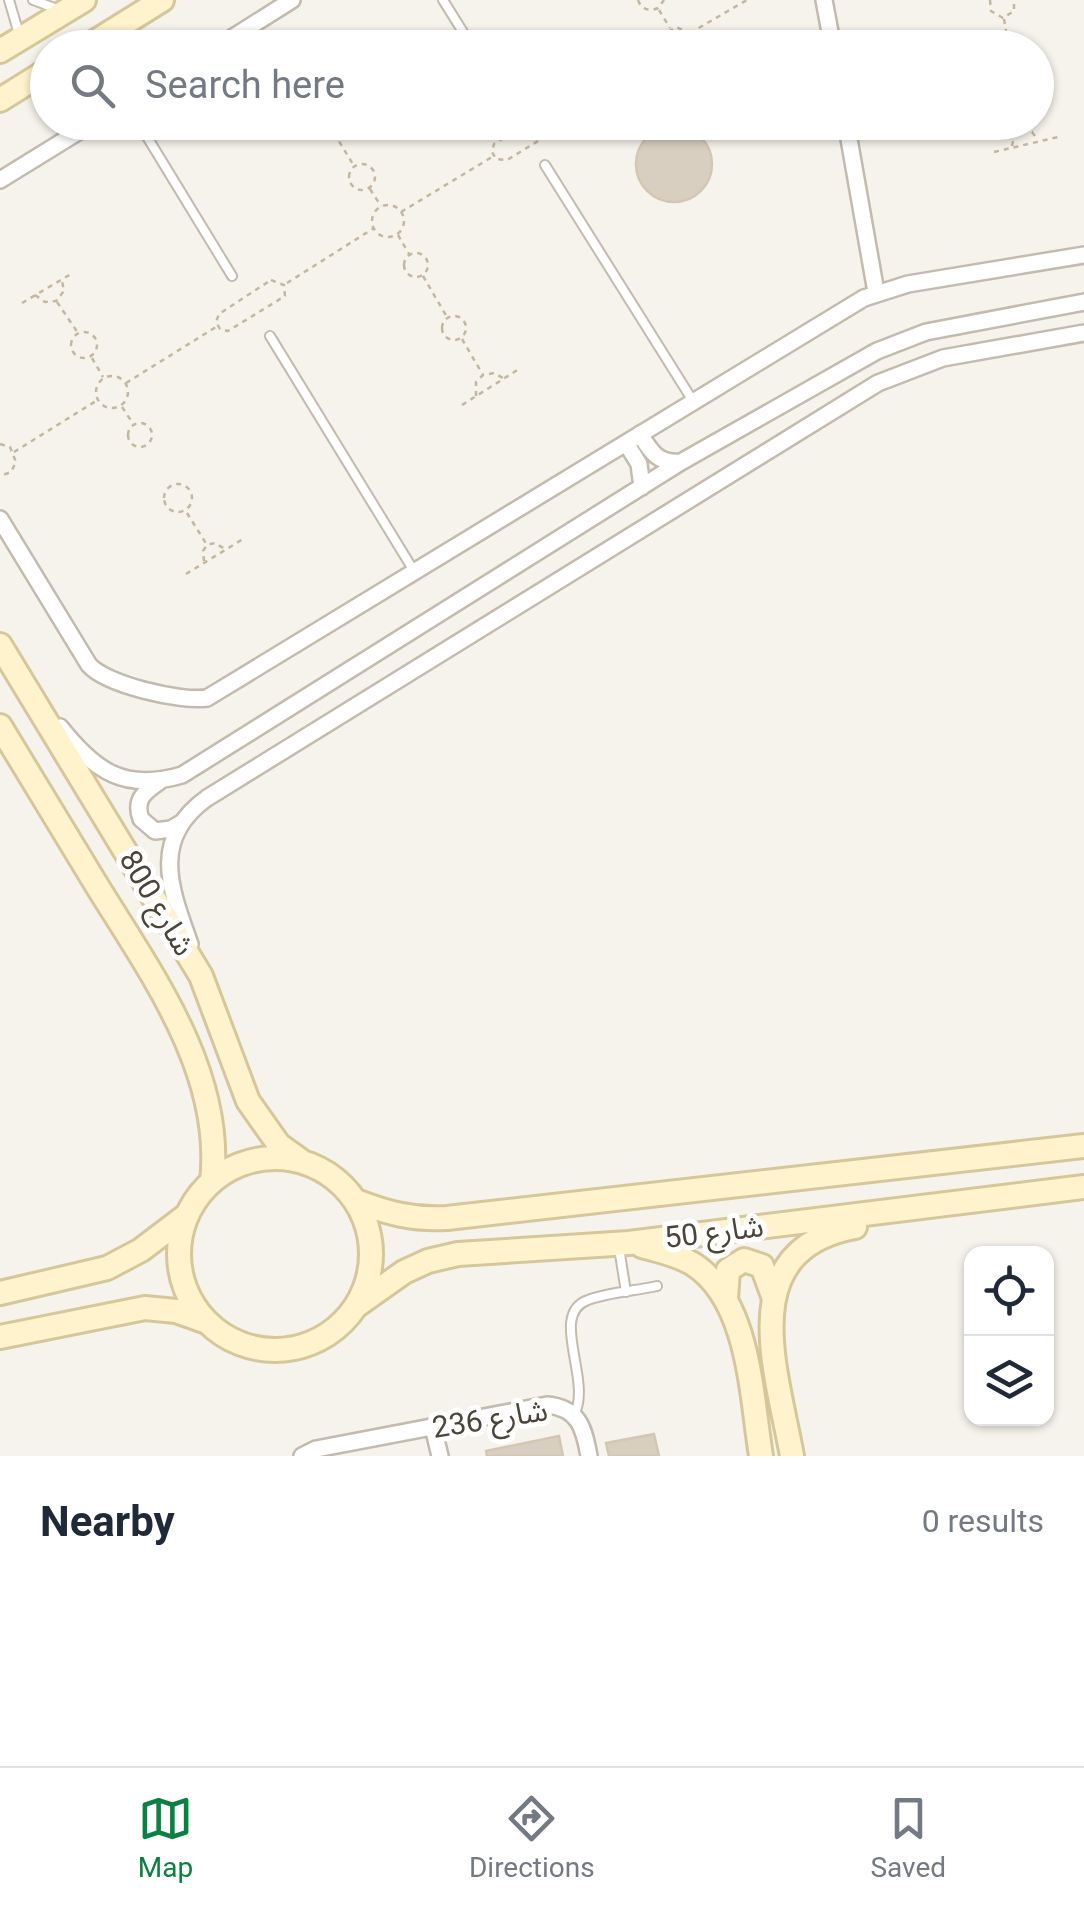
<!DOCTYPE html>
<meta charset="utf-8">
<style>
body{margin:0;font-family:Roboto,"Noto Sans Arabic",sans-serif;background:#f6f6f7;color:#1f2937}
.controls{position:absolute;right:30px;bottom:30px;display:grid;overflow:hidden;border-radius:20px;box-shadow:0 2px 8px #0004}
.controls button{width:90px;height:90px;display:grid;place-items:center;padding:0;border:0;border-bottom:2px solid #e0e1e3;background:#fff;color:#1f2937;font:50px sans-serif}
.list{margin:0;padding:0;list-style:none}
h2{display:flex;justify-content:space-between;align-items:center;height:130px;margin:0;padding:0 40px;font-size:42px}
h2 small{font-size:32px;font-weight:400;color:#747a83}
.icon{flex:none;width:55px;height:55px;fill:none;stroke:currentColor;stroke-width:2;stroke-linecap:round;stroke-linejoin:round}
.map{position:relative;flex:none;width:1084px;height:1456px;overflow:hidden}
.search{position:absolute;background:#fff;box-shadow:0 2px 8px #0004;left:30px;right:30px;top:30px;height:110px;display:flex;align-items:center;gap:25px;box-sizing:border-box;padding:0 35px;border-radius:55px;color:#747a83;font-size:38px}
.sheet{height:310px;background:#fff}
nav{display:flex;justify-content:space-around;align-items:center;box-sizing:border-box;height:140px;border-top:2px solid #e0e1e3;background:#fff;font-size:28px;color:#747a83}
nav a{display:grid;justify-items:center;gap:5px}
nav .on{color:#0b8043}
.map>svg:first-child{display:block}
.building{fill:#d8cfc1;stroke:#d3c7b4;stroke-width:2.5}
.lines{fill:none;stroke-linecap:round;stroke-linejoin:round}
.lane-casing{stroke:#c2bbae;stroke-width:12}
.street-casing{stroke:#c2bbae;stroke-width:20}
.secondary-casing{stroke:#d6c79b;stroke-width:28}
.path{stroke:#c4b79f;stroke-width:2.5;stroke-dasharray:5 5;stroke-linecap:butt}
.lane{stroke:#fff;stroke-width:8}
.street{stroke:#fff;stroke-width:15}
.secondary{stroke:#fff3cd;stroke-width:22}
.labels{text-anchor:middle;stroke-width:10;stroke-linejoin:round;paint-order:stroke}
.street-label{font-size:30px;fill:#4b4439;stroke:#fff}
</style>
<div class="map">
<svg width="1084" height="1456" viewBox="0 0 1084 1456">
<rect width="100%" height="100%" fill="#f6f3ec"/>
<!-- building -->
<path class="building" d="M636 164a38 38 0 1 1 76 0a38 38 0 1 1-76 0Z
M654,1434L659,1456H609L606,1443Z
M559,1436L563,1456H487L486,1451Z"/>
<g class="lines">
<!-- lane casing -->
<g class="lane-casing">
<path id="lane" d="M9,0L19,34
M33,0L57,9
M443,0L473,48
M138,122L232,276
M545,165L693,401
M270,336L414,571
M619,1248L626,1292
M574,1415C593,1381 548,1314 588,1300C609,1292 635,1291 657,1286"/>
</g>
<!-- street casing -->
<g class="street-casing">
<path id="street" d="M824,0L833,48
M216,48L292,0
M846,122L876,292
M0,180L94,122
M640,434C651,452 658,464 681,462
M626,443L639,464L642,487
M0,519L89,665C107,685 181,702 207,698L864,298L908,284L1084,255
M60,727C95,771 124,792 182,775L681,462L877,351L926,332L1084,302
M159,782C144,792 134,800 141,819L155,831L171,829L181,823
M190,944C170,888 150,839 207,798L878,383L943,358L1084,333
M433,1427L440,1456
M302,1456L316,1449L547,1405C579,1408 584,1428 589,1456"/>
</g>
<!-- secondary casing -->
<g class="secondary-casing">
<path id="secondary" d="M85,48L162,0
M0,51L84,0
M0,100L48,70
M0,645L201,976L248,1101L279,1145L300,1160
M0,726C33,780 66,834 99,889C153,976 224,1074 212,1181
M179 1254a96 96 0 1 1 192 0a96 96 0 1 1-192 0Z
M356,1201C387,1213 413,1220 447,1218L1084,1146
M642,1246C659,1251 677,1254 693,1264C750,1301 751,1395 761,1456
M0,1293L107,1268L141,1250L187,1215
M726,1299L728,1270L744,1260L762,1266L773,1296
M356,1306L404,1272L428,1261L458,1254L629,1243L1084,1187
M0,1337L145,1308L176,1311L207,1322
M792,1456C777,1371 732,1250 855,1227"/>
</g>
<!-- path -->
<path class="path" d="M638,0C641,9 649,12 658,8L664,0
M990,0L991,11L1003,18L1014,11V0
M659,10L670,28
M1004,19L1009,48
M690,33L747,0
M662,48V36L676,27L690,33L692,48
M318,122L322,132L330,134L339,130L341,122
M529,122L494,144L492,152L496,159L507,160L561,127L563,122
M298,133L315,122
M334,133L354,166
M1012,146L1014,136L1024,130L1032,132L1038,140
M994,152L1058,137
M349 177a13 13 0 1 1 26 0a13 13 0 1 1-26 0Z
M370,189L381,206
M372 221a16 16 0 1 1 32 0a16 16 0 1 1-32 0Z
M401,212L492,157
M398,235L409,254
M404 265a12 12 0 1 1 24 0a12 12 0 1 1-24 0Z
M423,276L447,317
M271,280L284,285L285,296L228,331L220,329L216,322L219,314Z
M287,283L374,228
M35,295L45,302L56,301L64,291L62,281
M57,302L78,333
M22,303L71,274
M442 328a12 12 0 1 1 24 0a12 12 0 1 1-24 0Z
M71 345a13 13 0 1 1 26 0a13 13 0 1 1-26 0Z
M462,339L483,375
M92,358L103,377
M96 392a16 16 0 1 1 32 0a16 16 0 1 1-32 0Z
M126,383L216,327
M476,396V382L483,375L494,373L503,378
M462,405L519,369
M122,407L134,425
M128 435a12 12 0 1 1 24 0a12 12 0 1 1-24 0Z
M0,444L10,447L16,462L11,472L0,476
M14,452L96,401
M164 498a14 14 0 1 1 28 0a14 14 0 1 1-28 0Z
M187,513L207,545
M204,561L203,551L207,545L215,543L225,549
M186,574L243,539"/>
<!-- lane -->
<use href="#lane" class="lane"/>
<!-- street -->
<use href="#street" class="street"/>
<!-- secondary -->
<use href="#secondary" class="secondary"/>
</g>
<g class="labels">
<!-- street labels -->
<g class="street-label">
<text transform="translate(157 903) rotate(59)" y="10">شارع 800</text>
<text transform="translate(714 1232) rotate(-7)" y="10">شارع 50</text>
<text transform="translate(490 1419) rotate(-9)" y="10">شارع 236</text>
</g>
</g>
</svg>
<div class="controls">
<button><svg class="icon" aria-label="locate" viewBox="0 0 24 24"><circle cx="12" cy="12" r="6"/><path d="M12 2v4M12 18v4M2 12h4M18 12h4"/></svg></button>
<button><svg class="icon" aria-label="layers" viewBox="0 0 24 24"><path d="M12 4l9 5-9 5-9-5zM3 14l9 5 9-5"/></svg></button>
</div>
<div class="search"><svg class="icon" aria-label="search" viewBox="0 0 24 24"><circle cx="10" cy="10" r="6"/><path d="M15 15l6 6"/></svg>Search here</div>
</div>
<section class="sheet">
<h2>Nearby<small>0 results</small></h2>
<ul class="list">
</ul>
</section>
<nav>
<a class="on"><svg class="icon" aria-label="map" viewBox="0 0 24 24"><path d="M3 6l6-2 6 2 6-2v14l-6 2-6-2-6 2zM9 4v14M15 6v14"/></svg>Map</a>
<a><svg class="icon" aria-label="directions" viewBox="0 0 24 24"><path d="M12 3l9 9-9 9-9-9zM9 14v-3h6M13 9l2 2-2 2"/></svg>Directions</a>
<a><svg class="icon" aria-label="saved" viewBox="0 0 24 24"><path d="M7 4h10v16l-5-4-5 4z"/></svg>Saved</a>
</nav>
